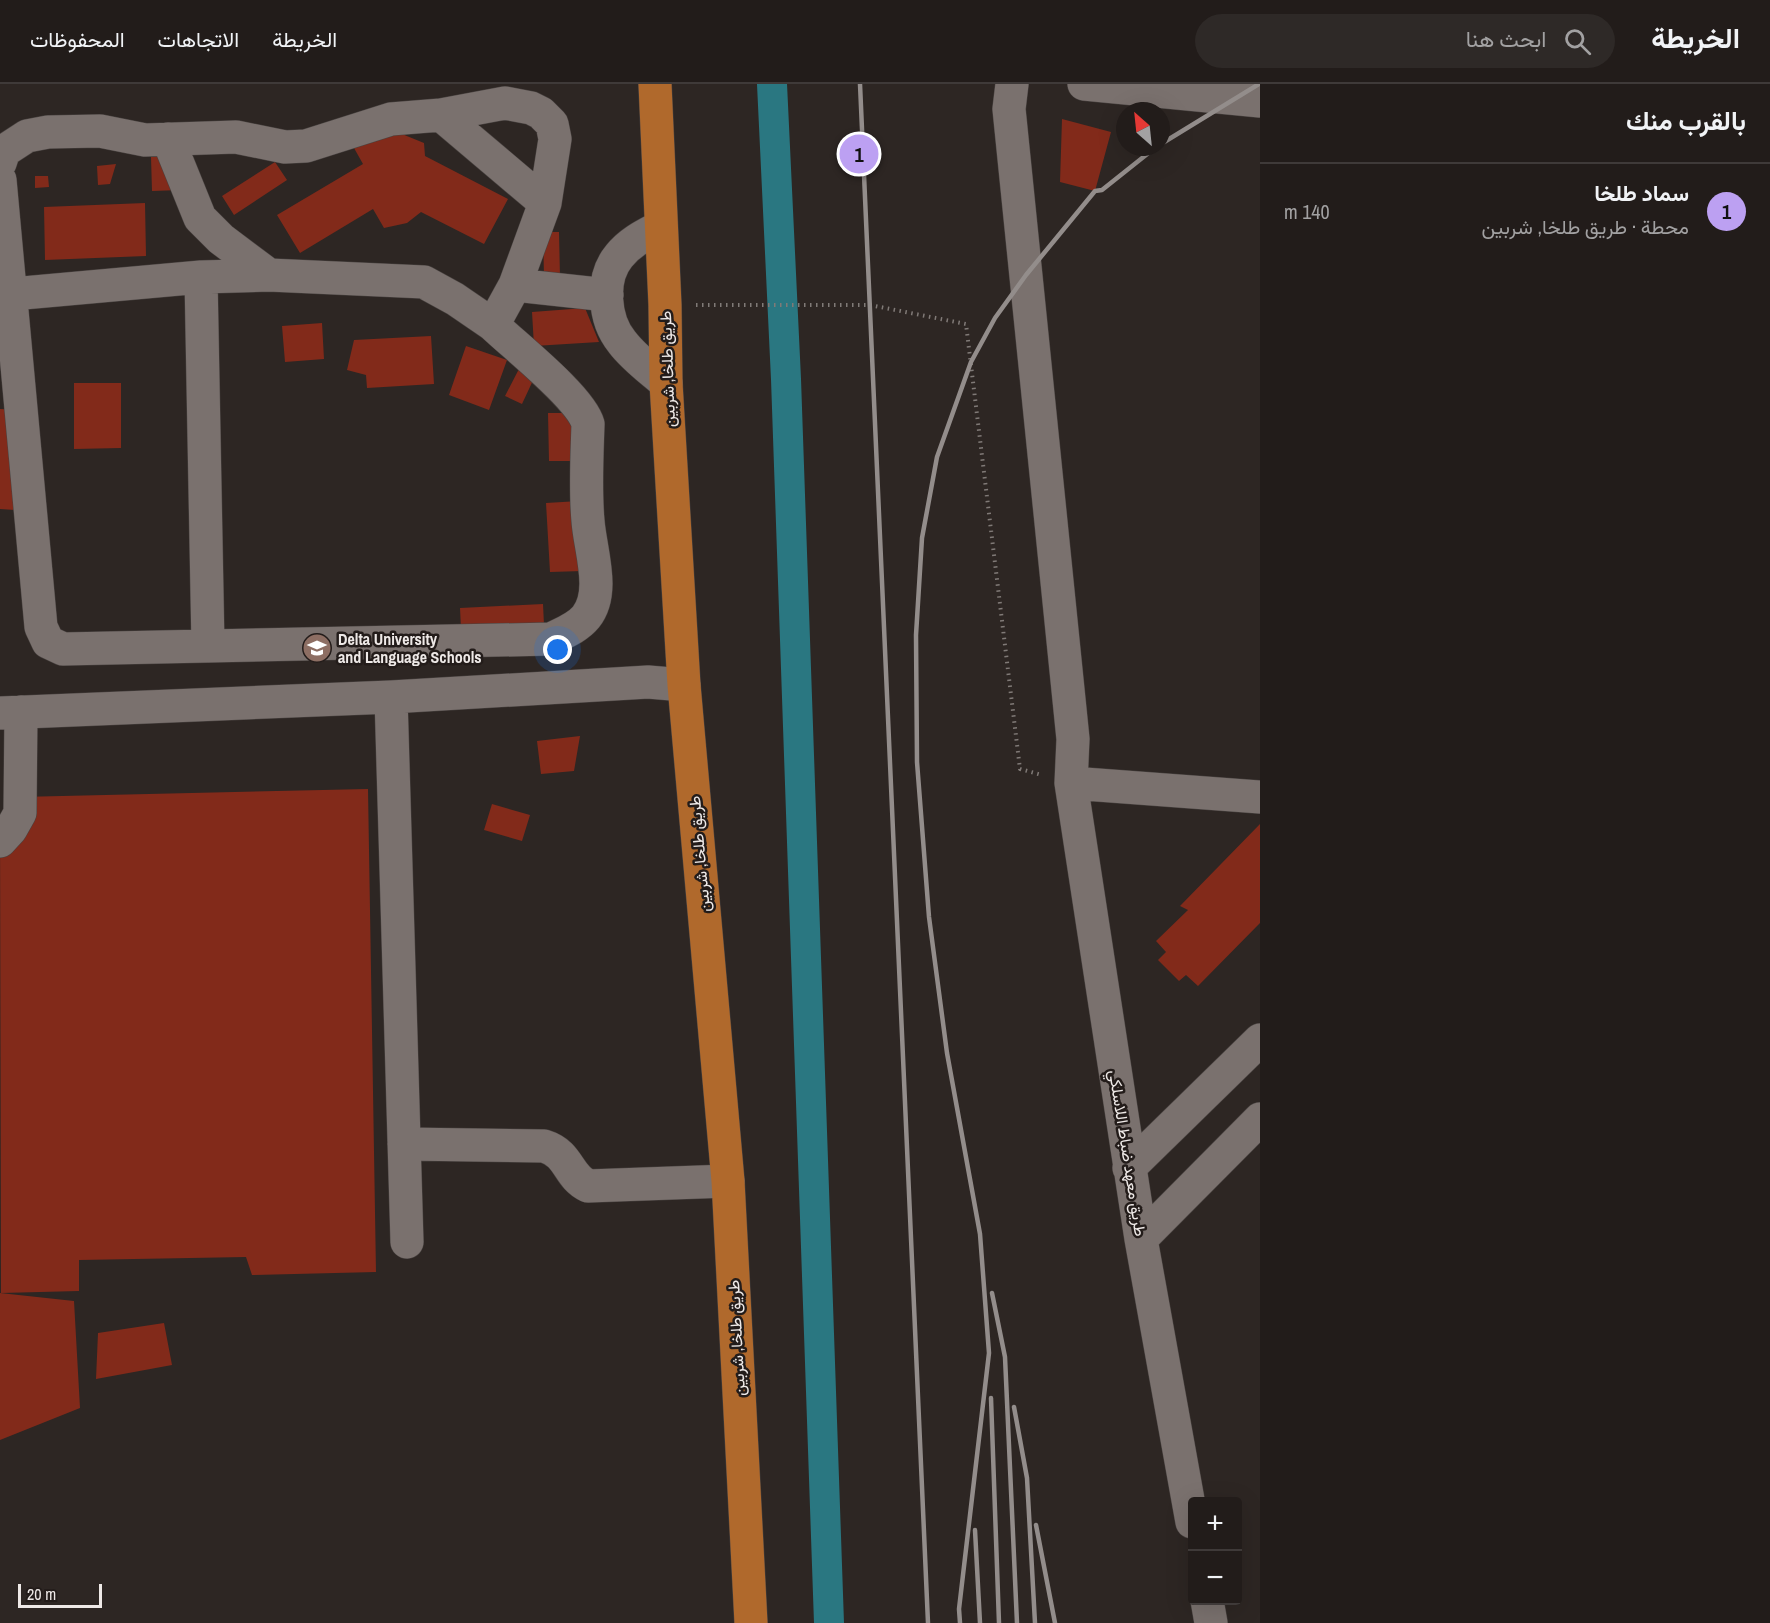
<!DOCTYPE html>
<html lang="ar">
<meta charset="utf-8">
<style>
body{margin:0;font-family:"Archivo Narrow",Vazirmatn,sans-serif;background:#2e2927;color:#f1f3f6;direction:rtl}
.controls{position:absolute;right:18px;bottom:18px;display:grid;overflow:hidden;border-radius:6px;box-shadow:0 6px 24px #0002}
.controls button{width:54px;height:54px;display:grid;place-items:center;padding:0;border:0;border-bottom:2px solid #3f3a39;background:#221c1a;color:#f1f3f6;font:30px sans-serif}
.compass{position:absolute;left:1116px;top:18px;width:54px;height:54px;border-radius:50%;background:#221c1a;box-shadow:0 6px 24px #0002;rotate:333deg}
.scale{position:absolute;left:18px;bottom:15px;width:84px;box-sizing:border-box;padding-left:6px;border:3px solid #eee9e7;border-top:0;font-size:16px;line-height:21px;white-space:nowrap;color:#eee9e7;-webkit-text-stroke:4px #231c1a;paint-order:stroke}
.you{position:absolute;left:558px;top:566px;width:21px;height:21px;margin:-15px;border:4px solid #fff;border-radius:50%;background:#1a73e8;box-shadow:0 0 0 9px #1a73e833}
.badge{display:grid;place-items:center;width:39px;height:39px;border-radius:50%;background:#bca0f2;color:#111;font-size:20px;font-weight:700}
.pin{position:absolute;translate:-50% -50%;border:3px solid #fff;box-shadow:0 2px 6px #0006}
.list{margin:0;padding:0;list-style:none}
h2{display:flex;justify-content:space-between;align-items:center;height:78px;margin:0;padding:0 24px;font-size:26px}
h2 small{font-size:20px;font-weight:400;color:#a2a1a2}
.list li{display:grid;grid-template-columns:39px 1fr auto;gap:18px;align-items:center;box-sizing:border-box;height:96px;padding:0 24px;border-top:2px solid #3f3a39}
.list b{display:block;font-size:22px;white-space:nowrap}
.list p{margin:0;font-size:20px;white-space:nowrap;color:#a2a1a2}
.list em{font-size:20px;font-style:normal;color:#a2a1a2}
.icon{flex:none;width:33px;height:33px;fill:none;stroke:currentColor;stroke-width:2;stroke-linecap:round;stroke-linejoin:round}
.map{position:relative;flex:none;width:1260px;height:1539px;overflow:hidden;direction:ltr}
header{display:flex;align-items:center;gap:36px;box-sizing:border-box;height:84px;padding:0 30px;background:#221c1a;border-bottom:2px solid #3f3a39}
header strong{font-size:28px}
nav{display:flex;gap:33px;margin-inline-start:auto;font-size:21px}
.search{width:420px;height:54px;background:#2e2927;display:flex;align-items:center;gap:15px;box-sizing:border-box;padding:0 21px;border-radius:33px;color:#a2a1a2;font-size:22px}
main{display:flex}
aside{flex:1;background:#221c1a}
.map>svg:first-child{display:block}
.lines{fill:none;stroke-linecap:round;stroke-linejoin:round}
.canal{stroke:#2a7781;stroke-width:30}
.building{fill:#822a1a}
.minor-casing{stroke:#494341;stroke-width:34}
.major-casing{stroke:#494341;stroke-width:34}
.path{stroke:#807a77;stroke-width:4;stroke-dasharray:1.5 4.5;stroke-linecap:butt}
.minor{stroke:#7a716e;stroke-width:33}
.major{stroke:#b0692c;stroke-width:33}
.rail{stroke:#938d8b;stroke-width:4.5}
.labels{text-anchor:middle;stroke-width:5;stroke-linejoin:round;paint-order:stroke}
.street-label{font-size:16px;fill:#eee9e7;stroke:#231c1a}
.poi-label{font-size:16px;font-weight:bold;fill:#eee9e7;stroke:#231c1a;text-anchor:start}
</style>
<header>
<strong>الخريطة</strong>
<div class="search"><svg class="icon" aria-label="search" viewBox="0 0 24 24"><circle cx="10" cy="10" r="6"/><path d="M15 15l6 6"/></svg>ابحث هنا</div>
<nav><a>الخريطة</a><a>الاتجاهات</a><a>المحفوظات</a></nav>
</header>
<main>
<aside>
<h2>بالقرب منك<small></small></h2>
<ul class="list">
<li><span class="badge">1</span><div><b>سماد طلخا</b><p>محطة · طريق طلخا, شربين</p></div><em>140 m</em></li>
</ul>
</aside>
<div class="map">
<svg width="1260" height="1539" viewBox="0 0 1260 1539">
<rect width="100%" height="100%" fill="#2d2623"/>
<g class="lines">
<!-- canal -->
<path class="canal" d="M772,0L786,295L829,1539"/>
</g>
<!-- building -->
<path class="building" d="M1062,35L1111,48L1095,107L1060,98Z
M383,47L397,48L424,59L425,72L508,115L484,160L421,128L407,139L384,144L373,125L300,169L277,131L363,80L354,64Z
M180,72L181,106L152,107L151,73Z
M275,78L287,96L234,131L222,112Z
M116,80L110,100L98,101L97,82Z
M35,92H48L49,103L35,104Z
M145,119L146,172L45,176L44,123Z
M543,148H559L560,193H544Z
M585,224L599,258L534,262L532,228Z
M322,239L324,275L285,278L282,242Z
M431,252L434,300L367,304L366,291L347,286L354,256Z
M466,262L507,276L489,326L449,311Z
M520,283L536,290L522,320L505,312Z
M74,299H121V364L74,365Z
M0,325L19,326L15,426L0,425Z
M548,329H579L580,377H549Z
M579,417L583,487L550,488L546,419Z
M543,520L544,541L461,545L460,524Z
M580,652L574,687L541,690L537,657Z
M368,705L376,1188L252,1191L246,1173L79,1176V1207L1,1209L0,736L19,713Z
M492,720L530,731L522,757L484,746Z
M1260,740V839L1198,902L1186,891L1179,897L1158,876L1166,868L1156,857L1188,826L1180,822Z
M0,1209L74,1217L80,1324L0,1356Z
M164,1239L172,1281L96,1295L98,1249Z"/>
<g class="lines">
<!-- minor casing -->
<g class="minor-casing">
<path id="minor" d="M1012,0L1009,25L1073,655L1071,699L1141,1155L1192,1438
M1084,0L1260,17
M441,31L545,119
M168,55L200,134L221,155L269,191
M0,79L4,67L27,52L48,48L100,47L145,56L236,53L285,63L306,62L391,35L441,31L505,19L531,24L541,29L552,40L555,55L545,119L515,201L493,241C515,262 581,314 588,340C587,372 585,405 588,437C590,466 606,508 586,533C577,544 563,549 551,555L63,565L48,558L41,543L0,96
M660,143C645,151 630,158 619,172C600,195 604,236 622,258C634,274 651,286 666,299
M201,193L208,562
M515,201L607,211
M12,210L201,193L269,191L424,198L455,215L493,241
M391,613L407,1158
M0,629L391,613L648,598L684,601
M1071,699L1260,713
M0,757L11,745L20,729L21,628
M404,1060L544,1062C570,1070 567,1092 588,1102L728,1097
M1129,1084L1260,956
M1141,1155L1260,1035
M1207,1516L1211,1539"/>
</g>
<!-- major casing -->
<g class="major-casing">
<path id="major" d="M655,0L665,221L666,299L684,601L728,1097L751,1539"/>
</g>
<!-- path -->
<path class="path" d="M696,221H870L966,240L1020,685L1042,691"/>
<!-- minor -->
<use href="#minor" class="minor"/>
<!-- major -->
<use href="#major" class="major"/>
<!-- rail -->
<path class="rail" d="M860,0L928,1539
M1161,60L1259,0
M992,1209L1005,1273L1017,1539
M991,1314L999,1539
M1014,1323L1027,1394L1035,1539
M1036,1441L1055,1539
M975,1446L980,1539
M960,1539L959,1525L989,1269L980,1150L947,969L929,833L917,678L916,551L922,454L937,373L971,278L995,234L1026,191L1095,107L1102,106L1156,63"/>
</g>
<!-- icons -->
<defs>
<g id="university-disc" transform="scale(1.5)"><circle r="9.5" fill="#8d6e63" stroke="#231c1a"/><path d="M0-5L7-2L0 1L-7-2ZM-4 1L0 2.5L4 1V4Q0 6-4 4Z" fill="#fff"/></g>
</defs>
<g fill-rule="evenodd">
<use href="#university-disc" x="317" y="564"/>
</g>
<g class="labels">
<!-- street labels -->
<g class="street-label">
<text transform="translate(667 285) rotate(-92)" y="6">طريق طلخا, شربين</text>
<text transform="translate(699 770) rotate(-95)" y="6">طريق طلخا, شربين</text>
<text transform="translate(1128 1069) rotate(81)" y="6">طريق معهد ضباط اللاسلكي</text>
<text transform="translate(736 1254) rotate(-93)" y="6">طريق طلخا, شربين</text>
</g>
<!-- poi labels -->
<g class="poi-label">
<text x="338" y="561">Delta University<tspan x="338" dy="18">and Language Schools</tspan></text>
</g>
</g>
</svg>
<div class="controls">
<button>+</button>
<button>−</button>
</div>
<svg class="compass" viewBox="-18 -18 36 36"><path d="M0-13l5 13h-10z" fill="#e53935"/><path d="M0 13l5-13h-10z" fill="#a2a1a2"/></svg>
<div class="scale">20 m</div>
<div class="you"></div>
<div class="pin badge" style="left:859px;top:70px">1</div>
</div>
</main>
